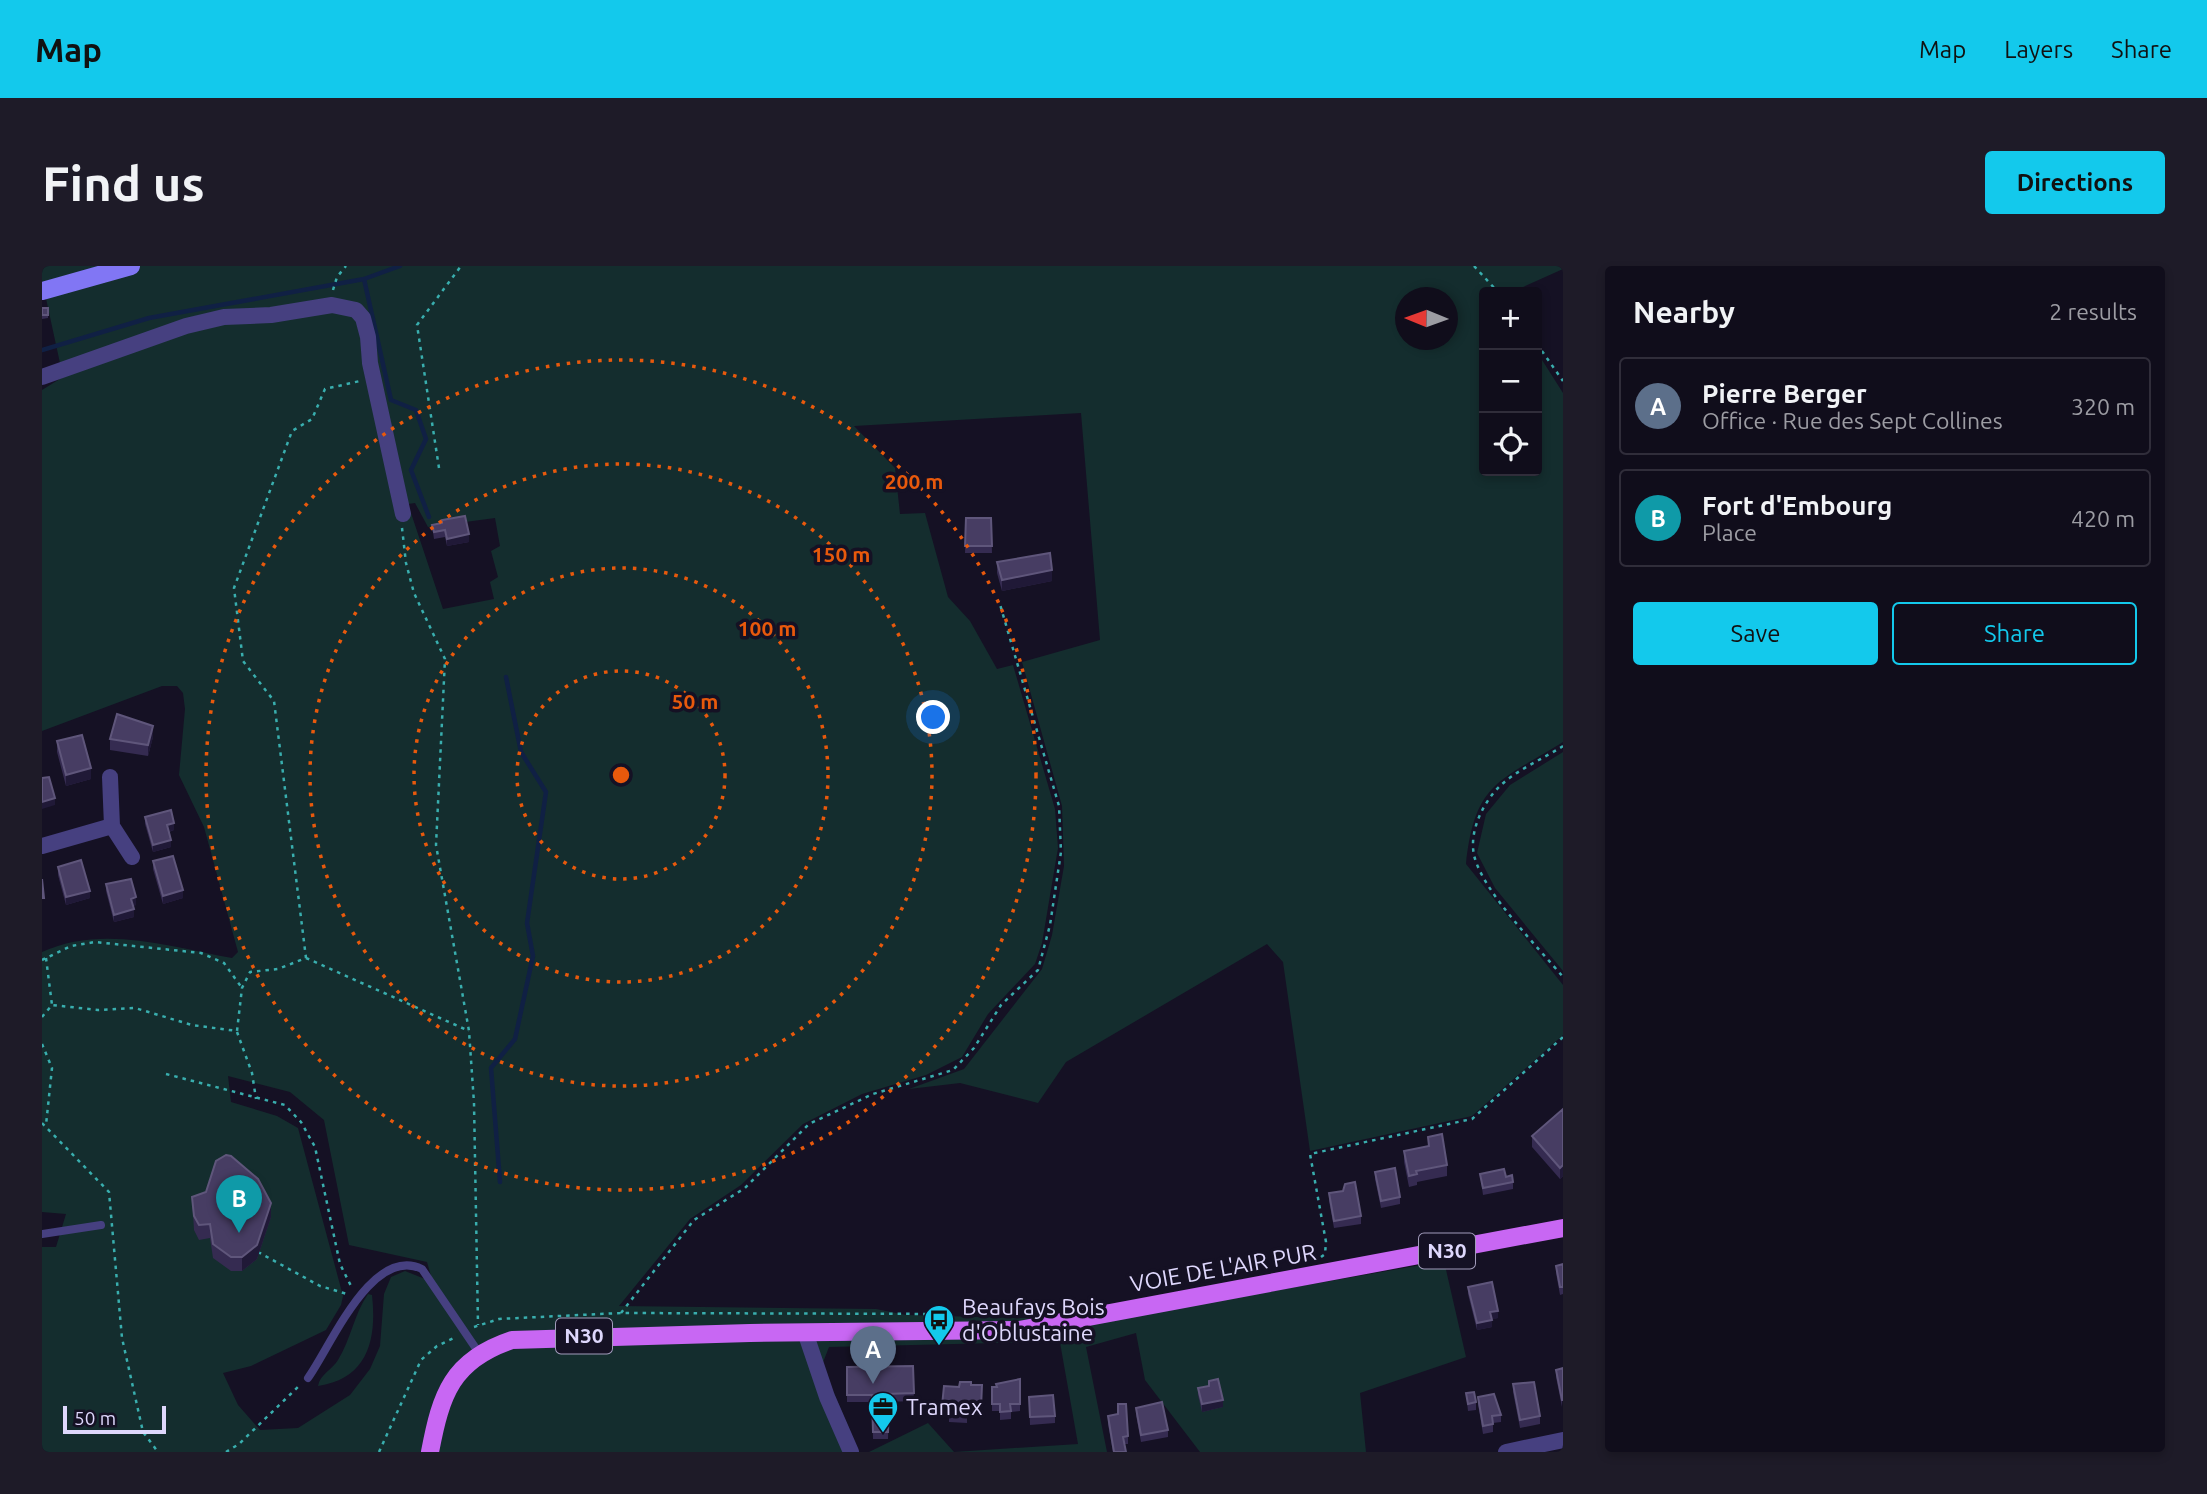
<!DOCTYPE html>
<meta charset="utf-8">
<style>
body{margin:0;font-family:Ubuntu,sans-serif;background:#1e1b28;color:#f1f3f6}
.controls{position:absolute;right:21px;top:21px;display:grid;overflow:hidden;border-radius:7px;box-shadow:0 4px 10px #0003}
.controls button{width:63px;height:63px;display:grid;place-items:center;padding:0;border:0;border-bottom:2px solid #302d3a;background:#100d1b;color:#f1f3f6;font:35px sans-serif}
.compass{position:absolute;left:1353px;top:21px;width:63px;height:63px;border-radius:50%;background:#100d1b;box-shadow:0 4px 10px #0003;rotate:271deg}
.scale{position:absolute;left:21px;bottom:18px;width:103px;box-sizing:border-box;padding-left:7px;border:4px solid #ded7fc;border-top:0;font-size:19px;line-height:24px;white-space:nowrap;color:#ded7fc;-webkit-text-stroke:5px #151124;paint-order:stroke}
.you{position:absolute;left:892px;top:452px;width:24px;height:24px;margin:-18px;border:5px solid #fff;border-radius:50%;background:#1a73e8;box-shadow:0 0 0 10px #1a73e833}
.badge{display:grid;place-items:center;width:46px;height:46px;border-radius:50%;background:#13c9ec;color:#fff;font-size:23px;font-weight:700}
.pin{position:absolute;translate:-50% -58px;filter:drop-shadow(0 2px 4px #0008)}
.pin::after{content:'';position:absolute;top:37px;width:24px;height:21px;background:inherit;clip-path:polygon(0 0,100% 0,50% 100%)}
.list{margin:0;padding:0;list-style:none}
h2{display:flex;justify-content:space-between;align-items:center;height:91px;margin:0;padding:0 28px;font-size:30px}
h2 small{font-size:23px;font-weight:400;color:#9c9ca3}
.list li{display:grid;grid-template-columns:46px 1fr auto;gap:21px;align-items:center;box-sizing:border-box;height:98px;margin:0 14px 14px;padding:0 14px;border:2px solid #302d3a;border-radius:7px}
.list b{display:block;font-size:26px;white-space:nowrap}
.list p{margin:0;font-size:23px;white-space:nowrap;color:#9c9ca3}
.list em{font-size:23px;font-style:normal;color:#9c9ca3}
.actions{display:flex;gap:14px;padding:21px 28px}
.actions a{flex:1;padding:16px 0;border:2px solid #13c9ec;border-radius:7px;text-align:center;font-size:24px;color:#13c9ec}
.actions .main{background:#13c9ec;color:#111}
.icon{flex:none;width:38px;height:38px;fill:none;stroke:currentColor;stroke-width:2;stroke-linecap:round;stroke-linejoin:round}
.map{position:relative;flex:none;width:1521px;height:1186px;overflow:hidden;border-radius:7px}
header{display:flex;align-items:center;gap:42px;box-sizing:border-box;height:98px;padding:0 35px;background:#13c9ec;color:#111}
header strong{font-size:33px}
nav{display:flex;gap:38px;margin-inline-start:auto;font-size:24px}
.intro{display:flex;align-items:center;justify-content:space-between;box-sizing:border-box;height:168px;padding:0 42px}
h1{margin:0;font-size:49px}
.button{padding:18px 32px;border-radius:7px;background:#13c9ec;color:#111;font-size:24px;font-weight:700}
main{display:flex;gap:42px;padding:0 42px}
aside{flex:1;background:#100d1b;border-radius:7px;box-shadow:0 4px 10px #0003}
.map>svg:first-child{display:block}
.green{fill:#142d2e;fill-rule:evenodd}
.lines{fill:none;stroke-linecap:round;stroke-linejoin:round}
.stream{stroke:#102044;stroke-width:4.5}
.path{stroke:#39aeae;stroke-width:2.5;stroke-dasharray:3.5 5;stroke-linecap:butt}
.lane{stroke:#464080;stroke-width:8}
.street{stroke:#464080;stroke-width:16}
.secondary{stroke:#8176f4;stroke-width:18}
.primary{stroke:#c867f3;stroke-width:18}
.wall{fill:#352b51}
.shaded-wall{fill:#201937}
.building{fill:#473d63;stroke:#5f567b;stroke-width:2}
.ring{fill:none;stroke:#e8590c;stroke-width:3.5;stroke-dasharray:3.5 7}
.labels{text-anchor:middle;stroke-width:7;stroke-linejoin:round;paint-order:stroke}
.shield{fill:#151124;stroke:#a29cbb;stroke-width:2}
.shield-label{font-size:21px;font-weight:bold;fill:#ded7fc}
.street-label{font-size:23px;fill:#ded7fc;stroke:#151124}
.poi-label{font-size:23px;fill:#ded7fc;stroke:#151124;text-anchor:start}
.centre{fill:#e8590c;stroke:#151124;stroke-width:3.5}
.ring-label{font-size:21px;text-anchor:middle;font-weight:bold;fill:#e8590c;stroke:#151124;stroke-width:7;stroke-linejoin:round;paint-order:stroke}
</style>
<header>
<strong>Map</strong>
<nav><a>Map</a><a>Layers</a><a>Share</a></nav>
</header>
<div class="intro"><h1>Find us</h1><a class="button">Directions</a></div>
<main>
<div class="map">
<svg width="1521" height="1186" viewBox="0 0 1521 1186">
<rect width="100%" height="100%" fill="#151124"/>
<!-- green -->
<path class="green" d="M0,0H1521V3L1470,26H1442V205H1495V86L1521,127V476C1457,516 1433,516 1424,598L1521,719V769L1430,850L1268,885L1241,696L1225,678L1024,796L996,837L918,817L867,823L922,803L1000,703L1010,669L1022,600L1020,540L980,396L1058,374L1039,147L812,160L853,202L858,248L883,247L906,331L928,355L955,403L971,399L1013,543L1016,582L1000,677L993,698L946,748L920,791L884,809L820,828L761,858L699,919L648,953L577,1040L834,1043L864,1049L979,1052L1106,1047L1402,995L1424,1091L1318,1127L1324,1186H1158L1103,1114L1094,1067L1044,1081L1065,1186H827L886,1157L912,1186L1036,1178L1017,1071L992,1076L787,1081L780,1099L817,1186H0V981H14L24,948L0,946V686C60,658 129,681 190,692L196,686L162,561L137,509L143,443L141,427L135,420H120L0,465V124L21,111L0,14ZM1364,32H1406V74H1364ZM373,237L386,261L453,252L458,280L449,285L456,311L448,316L452,333L401,343L366,238ZM186,810L248,826L282,854L307,979L385,996L389,1010L383,1013L363,1005L349,1011L342,1028L338,1080L328,1103L308,1129L256,1162L218,1164L196,1139L181,1107L209,1100L284,1064L299,1039L301,1030L256,862L235,850L189,836Z
M1521,486V705L1453,622L1435,587L1444,548L1468,519Z
M326,1028L330,1029C335,1073 326,1113 276,1120C278,1108 290,1104 296,1094C309,1073 312,1048 326,1028Z"/>
<g class="lines">
<!-- stream -->
<path class="stream" d="M322,13L349,134L374,144L384,173L369,204L387,251
M0,84L107,52L322,13L358,0
M458,916L449,802L473,773L491,690L485,657L504,526L479,486L464,411"/>
<!-- path -->
<path class="path" d="M1432,0L1456,26
M291,24L295,11L304,0
M1495,78L1521,115
M397,202L375,59L419,0
M360,262L364,297L372,327L403,393L394,579L427,765L432,837L436,1059
M1521,480C1501,493 1474,504 1457,521C1441,537 1427,565 1432,589C1440,625 1496,681 1521,711
M4,692L10,739
M264,692L427,765
M0,694L29,680L53,676L159,687L182,697L200,722
M0,751L10,739L56,744L93,742L150,759L195,765L200,722L208,706L236,703L264,692L232,435L201,395L192,322L250,165L270,153L283,123L318,115
M195,766L210,807L214,833
M0,778L10,802L4,859
M124,808L243,839L259,856L273,881L298,998L310,1022
M0,857L67,926L80,1072L101,1166L116,1186
M216,986L278,1020L305,1028
M1279,991L1283,988L1284,976L1268,888L1430,853L1521,771
M579,1047L652,954L703,922L767,858L831,828L911,804L932,782L959,739L996,704L1008,659L1019,586L1017,540L957,335
M432,1061L457,1053L579,1047L914,1048
M184,1186L197,1178L259,1118
M337,1186L379,1094L395,1080L414,1071"/>
<!-- lane -->
<path class="lane" d="M0,968L59,959
M266,1112C289,1080 330,979 380,1003L437,1087"/>
<!-- street -->
<path class="street" d="M0,111L144,60L182,51L229,49L290,39L314,44L321,52L326,71L328,97L361,248
M68,511L70,560L90,591
M0,580L70,560
M763,1066L785,1131L809,1186
M1464,1186L1521,1174"/>
<!-- secondary -->
<path class="secondary" d="M0,25L89,0"/>
<!-- primary -->
<path class="primary" d="M388,1186C399,1128 410,1094 470,1074L708,1067L977,1064L1521,962"/>
</g>
<!-- wall -->
<path class="wall" d="M0,42H6V52L0,53Z
M924,252H949L950,287H923Z
M400,254L427,276L405,280L403,271L392,273L390,259L400,257Z
M955,296L1010,315L960,325L955,307Z
M111,471L106,490L68,484V473Z
M15,475L49,513L24,520L15,486Z
M103,551L132,564L127,566L129,581L111,586L103,558Z
M111,595L141,632L121,638L111,603Z
M16,601L48,632L24,639L16,609Z
M64,618L94,639L91,640L92,651L72,656L64,625Z
M1521,843V910L1518,913L1490,881V870Z
M1386,871L1405,899V910L1375,916V919L1367,921L1362,896V885L1386,881Z
M1333,906L1358,931V938L1339,942L1333,913Z
M1438,908L1464,911L1471,916V923L1441,929Z
M1287,927L1319,950V958L1292,962L1287,935Z
M150,931L229,951L215,993L200,1005H189L171,992L168,972L157,974L152,964Z
M1521,998V1028L1518,1029L1514,1007V1000Z
M1426,1021L1456,1052L1449,1053L1450,1061L1435,1064L1426,1028Z
M871,1100L872,1135L843,1136V1137L847,1138L846,1173H831L830,1136H805V1101Z
M1521,1102L1520,1141L1514,1111V1104Z
M978,1113V1145L969,1146V1153L958,1154V1145H950V1121H955Z
M1167,1115L1181,1141L1160,1146L1156,1129V1122L1167,1120Z
M1471,1118L1498,1150V1158L1478,1162L1471,1126Z
M929,1119H940L939,1149L925,1151V1157L907,1156V1148L900,1147L902,1120L917,1121Z
M1424,1127L1434,1136V1144L1426,1145Z
M987,1131L1013,1150V1157L988,1159Z
M1436,1131L1459,1149V1156L1451,1157V1166L1441,1168L1436,1138Z
M1094,1142L1126,1164V1171L1099,1176L1094,1149Z
M1066,1150L1086,1170V1178H1082L1084,1186H1071L1066,1158Z"/>
<!-- shaded-wall -->
<path class="shaded-wall" d="M427,268V276L405,280V273Z
M1010,304V315L960,325V314Z
M111,460V471L106,490V479Z
M49,502V513L24,520V509Z
M13,532V539L0,543V536Z
M132,557V564L125,566V559Z
M129,574V581L111,586V579Z
M141,624V632L121,638V630Z
M48,625V632L24,639V631Z
M94,631V639L89,640V633Z
M92,643V651L72,656V649Z
M1521,899V910L1518,913V902Z
M229,937V951L215,993L200,1005V991Z
M1456,1045V1052L1448,1054V1046Z
M1450,1054V1061L1435,1064V1057Z
M1181,1134V1141L1160,1146V1138Z"/>
<!-- building -->
<path class="building" d="M0,42H6V49H0Z
M423,250L427,268L405,273L403,264L392,266L390,259L400,257V254Z
M924,252H949L950,280H923Z
M1008,287L1010,304L960,314L955,296Z
M75,448L111,460L106,479L68,473Z
M40,469L49,502L24,509L15,475Z
M7,511L13,532L0,536V512Z
M129,544L132,557L125,559L129,574L111,579L103,551Z
M131,590L141,624L121,630L111,595Z
M39,594L48,625L24,631L16,601Z
M0,613L2,632H0Z
M89,613L94,631L89,633L92,643L72,649L64,618Z
M1521,843V899L1518,902L1490,870Z
M1400,868L1405,899L1374,905L1375,908L1367,910L1362,885L1387,880L1386,871Z
M184,889L189,890L216,913L229,937L215,979L200,991H189L171,978L168,958L157,959L152,950L150,931L164,926L174,895Z
M1353,902L1358,931L1339,935L1333,906Z
M1462,903L1464,911L1470,909L1471,916L1441,922L1438,908Z
M1313,916L1319,950L1292,955L1287,927L1301,925L1303,918Z
M1521,998V1021H1518L1514,1000Z
M1450,1016L1456,1045L1448,1046L1450,1054L1435,1057L1426,1021Z
M871,1100L872,1127L843,1128V1137L847,1138L846,1166H831L830,1129H805V1101Z
M1521,1102V1134H1520L1514,1104Z
M978,1113V1138H968L969,1145L958,1146V1138H950V1121H955L954,1118Z
M1176,1113L1181,1134L1160,1138L1156,1122L1167,1120V1115Z
M918,1116H929V1119H940L939,1142L925,1144V1150L907,1149V1140H900L902,1120L917,1121Z
M1492,1116L1498,1150L1478,1154L1471,1118Z
M1432,1126L1434,1136L1426,1138L1424,1127Z
M1452,1128L1459,1149L1450,1150L1451,1158L1441,1160L1436,1131Z
M1011,1129L1013,1150L988,1151L987,1131Z
M1120,1136L1126,1164L1099,1169L1094,1142Z
M1076,1138H1084L1086,1170L1081,1171L1084,1186H1072L1066,1150L1076,1148Z"/>
<!-- distance rings -->
<g class="ring">
<circle cx="579" cy="509" r="104"/>
<circle cx="579" cy="509" r="207"/>
<circle cx="579" cy="509" r="311"/>
<circle cx="579" cy="509" r="415"/>
</g>
<!-- icons -->
<defs>
<g id="bus-pin" transform="scale(1.575)"><path d="M0 17L-7.5 6A9.5 9.5 0 1 1 7.5 6Z" fill="#13c9ec" stroke="#151124"/><path d="M-5-6H5V4H4V6H2V4H-2V6H-4V4H-5ZM-3.5-4V0h7V-4ZM-3.5 1.2v1.5H-2V1.2ZM2 1.2v1.5H3.5V1.2Z" fill="#111"/></g>
<g id="office-pin" transform="scale(1.575)"><path d="M0 17L-7.5 6A9.5 9.5 0 1 1 7.5 6Z" fill="#13c9ec" stroke="#151124"/><path d="M-6-3h4V-5.5h4V-3h4V5H-6ZM-1-4.5V-3h2v-1.5ZM-6 0V1H6V0Z" fill="#111"/></g>
</defs>
<g fill-rule="evenodd">
<use href="#bus-pin" x="897" y="1054"/>
<use href="#office-pin" x="841" y="1141"/>
</g>
<g class="labels">
<!-- shield labels -->
<g class="shield">
<rect x="1377" y="967.5" width="56" height="35" rx="5"/>
<rect x="514" y="1052.5" width="56" height="35" rx="5"/>
</g>
<g class="shield-label">
<text x="1405" y="992">N30</text>
<text x="542" y="1077">N30</text>
</g>
<!-- street labels -->
<g class="street-label">
<text transform="translate(1181 1002) rotate(-10)" y="8">VOIE DE L'AIR PUR</text>
</g>
<!-- poi labels -->
<g class="poi-label">
<text x="920" y="1049">Beaufays Bois<tspan x="920" dy="26">d'Oblustaine</tspan></text>
<text x="864" y="1149">Tramex</text>
</g>
</g>
<circle cx="579" cy="509" r="10" class="centre"/>
<g class="ring-label">
<text x="872" y="223">200 m</text>
<text x="799" y="296">150 m</text>
<text x="725" y="370">100 m</text>
<text x="653" y="443">50 m</text>
</g>
</svg>
<div class="controls">
<button>+</button>
<button>−</button>
<button><svg class="icon" aria-label="locate" viewBox="0 0 24 24"><circle cx="12" cy="12" r="6"/><path d="M12 2v4M12 18v4M2 12h4M18 12h4"/></svg></button>
</div>
<svg class="compass" viewBox="-18 -18 36 36"><path d="M0-13l5 13h-10z" fill="#e53935"/><path d="M0 13l5-13h-10z" fill="#9c9ca3"/></svg>
<div class="scale">50 m</div>
<div class="you"></div>
<div class="pin badge" style="left:831px;top:1118px;background:#5c6f8a">A</div>
<div class="pin badge" style="left:197px;top:967px;background:#0f9aa8">B</div>
</div>
<aside>
<h2>Nearby<small>2 results</small></h2>
<ul class="list">
<li><span class="badge" style="background:#5c6f8a">A</span><div><b>Pierre Berger</b><p>Office · Rue des Sept Collines</p></div><em>320 m</em></li>
<li><span class="badge" style="background:#0f9aa8">B</span><div><b>Fort d'Embourg</b><p>Place</p></div><em>420 m</em></li>
</ul>
<div class="actions"><a class="main">Save</a><a>Share</a></div>
</aside>
</main>
